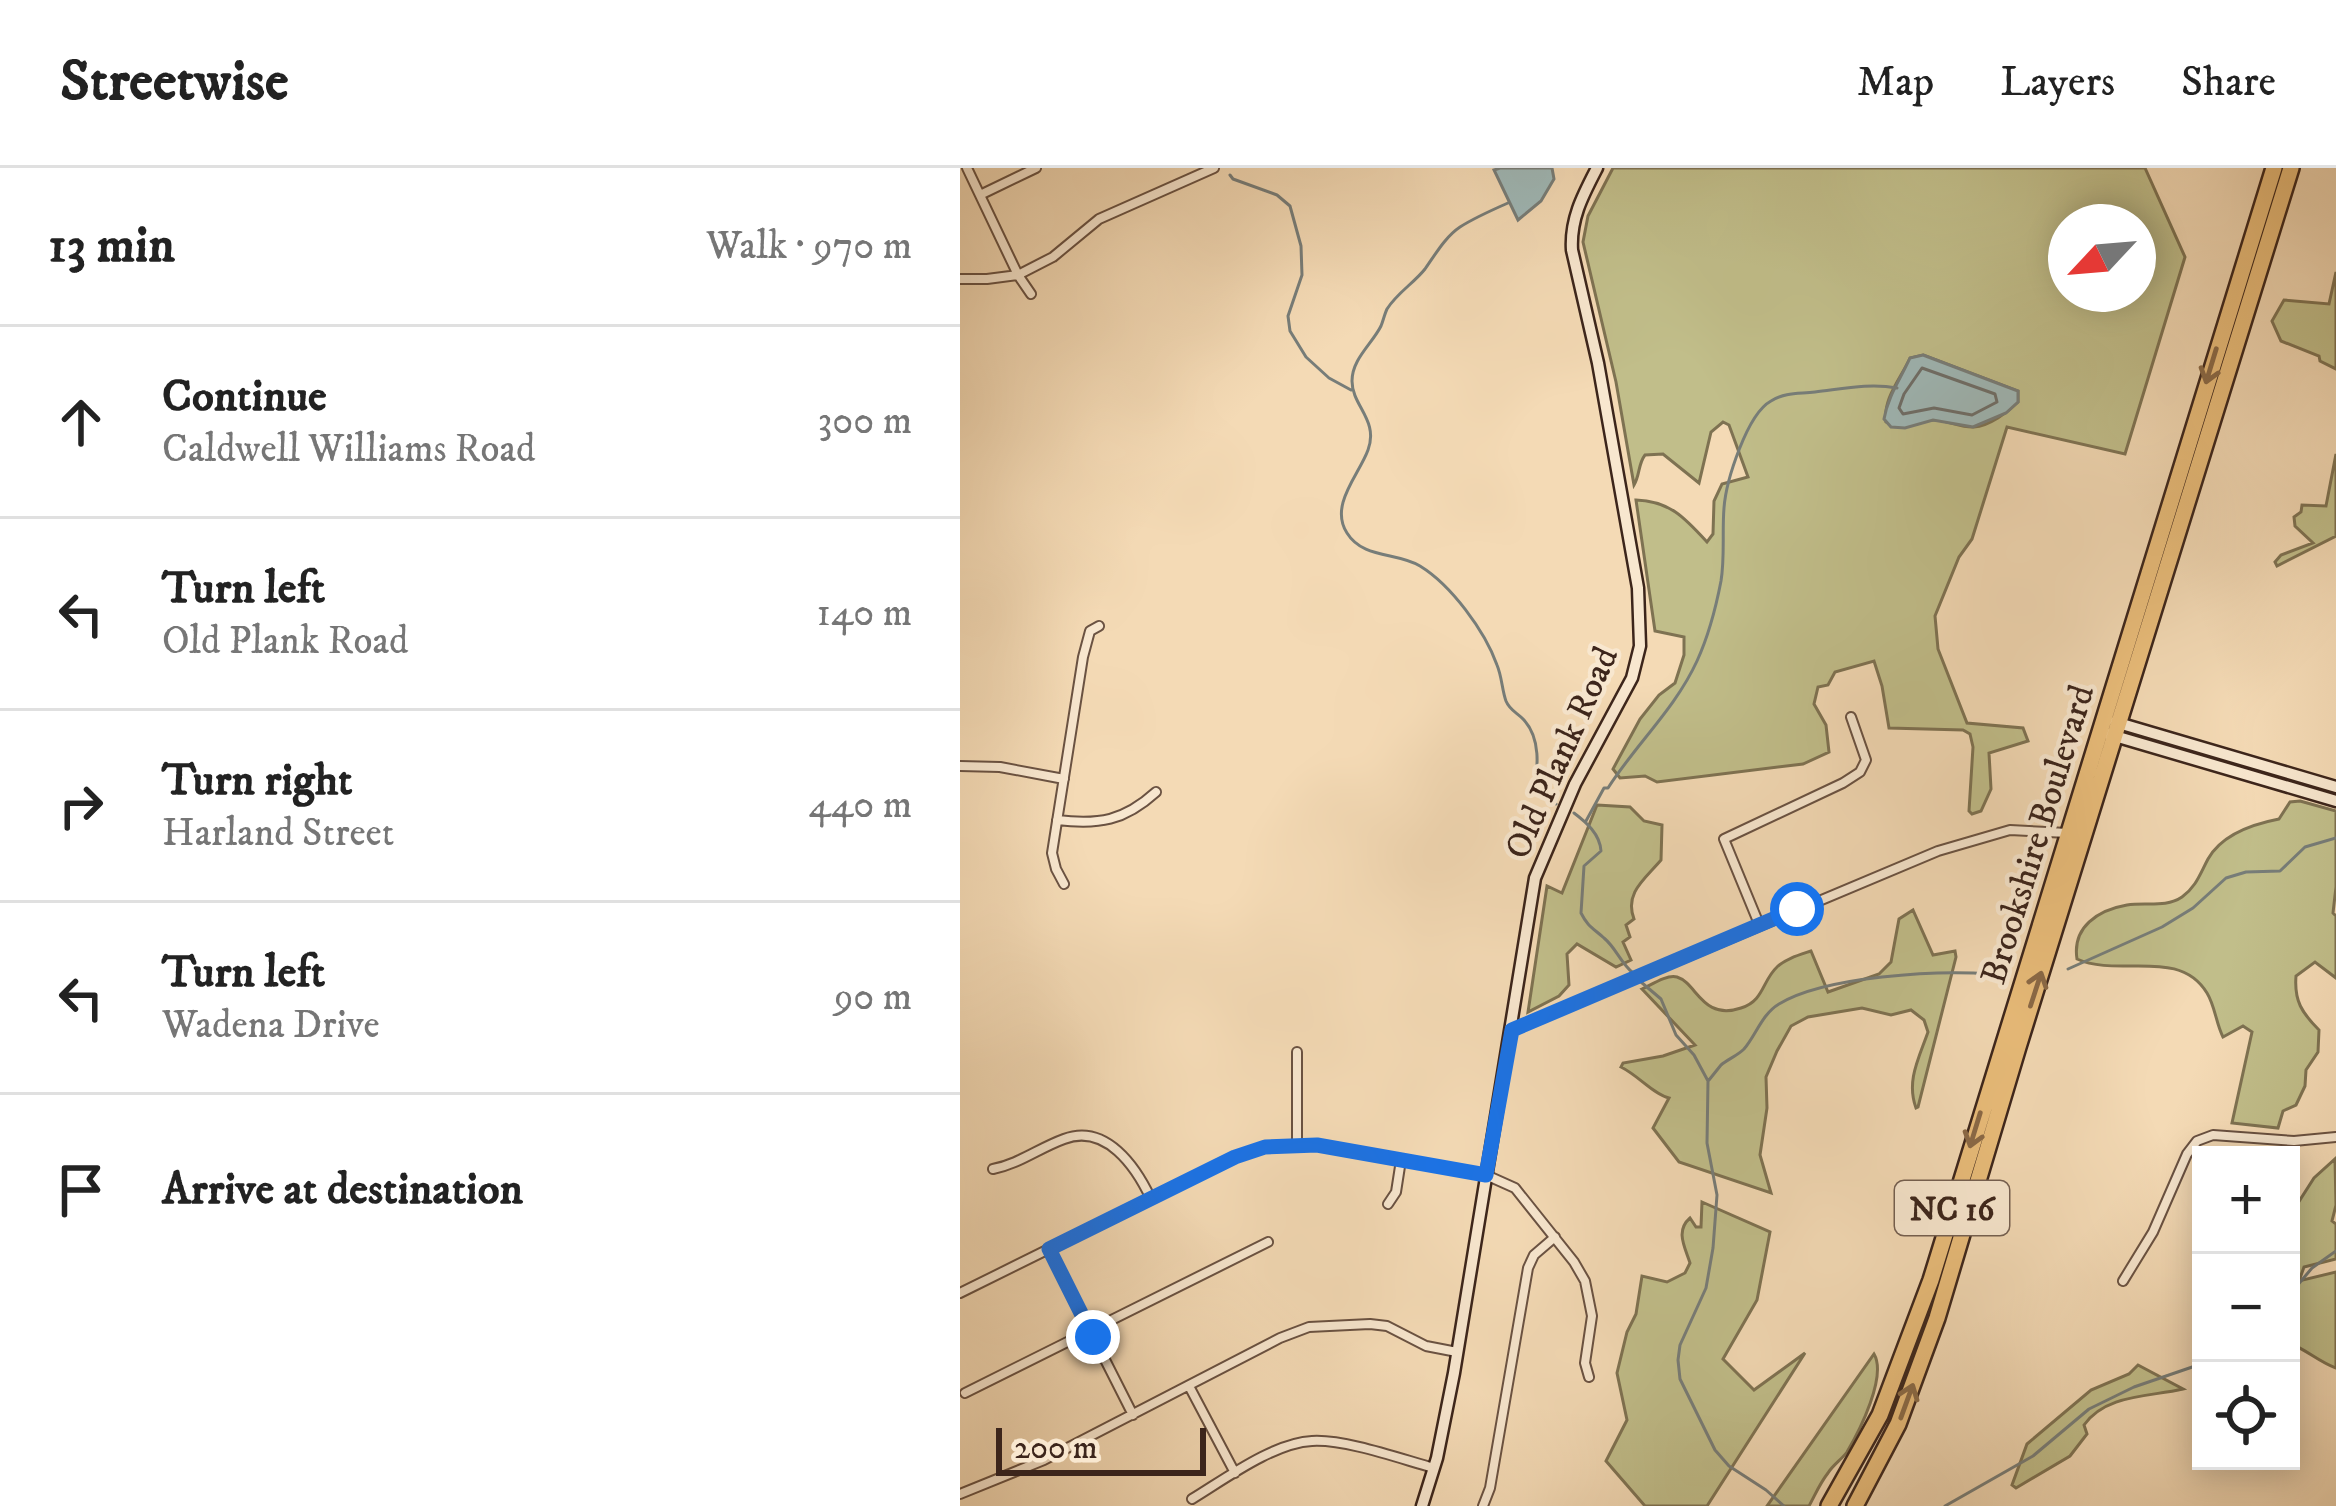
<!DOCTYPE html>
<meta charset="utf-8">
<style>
body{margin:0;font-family:"IM FELL DW Pica",serif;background:#f2f2f2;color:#222}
.controls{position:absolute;right:36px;bottom:36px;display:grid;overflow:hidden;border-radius:0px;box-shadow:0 6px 30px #0003}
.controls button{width:108px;height:108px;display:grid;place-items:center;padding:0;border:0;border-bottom:3px solid #e0e0e0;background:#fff;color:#222;font:60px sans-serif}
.compass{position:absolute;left:1088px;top:36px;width:108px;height:108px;border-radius:50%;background:#fff;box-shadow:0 6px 30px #0003;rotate:244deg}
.scale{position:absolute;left:36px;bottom:30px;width:210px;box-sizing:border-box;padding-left:12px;border:6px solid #3c251b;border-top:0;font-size:33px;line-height:42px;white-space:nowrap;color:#3c251b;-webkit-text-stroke:9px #f8e7cf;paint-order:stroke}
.stop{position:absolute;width:36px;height:36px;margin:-27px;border:9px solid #1a73e8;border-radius:50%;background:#fff}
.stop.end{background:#1a73e8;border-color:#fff;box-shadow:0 3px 12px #0008}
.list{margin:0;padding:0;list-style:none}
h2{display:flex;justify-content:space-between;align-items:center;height:156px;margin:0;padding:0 48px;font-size:51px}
h2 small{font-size:39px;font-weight:400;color:#767676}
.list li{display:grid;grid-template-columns:78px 1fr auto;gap:36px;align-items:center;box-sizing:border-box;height:192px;padding:0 48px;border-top:3px solid #e0e0e0}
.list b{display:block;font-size:45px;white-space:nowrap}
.list p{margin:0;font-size:39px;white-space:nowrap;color:#767676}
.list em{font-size:39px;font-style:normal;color:#767676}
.icon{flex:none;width:66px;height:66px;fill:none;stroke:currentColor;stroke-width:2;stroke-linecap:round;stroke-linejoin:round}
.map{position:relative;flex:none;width:1376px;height:1338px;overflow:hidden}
header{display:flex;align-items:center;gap:72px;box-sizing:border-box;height:168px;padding:0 60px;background:#fff;border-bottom:3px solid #e0e0e0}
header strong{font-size:57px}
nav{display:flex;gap:66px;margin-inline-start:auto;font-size:42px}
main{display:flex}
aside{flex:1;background:#fff}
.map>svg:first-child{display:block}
.green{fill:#c1be8a;stroke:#7e7252;stroke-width:3;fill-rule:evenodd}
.water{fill:#9fb8b7;stroke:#777d79;stroke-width:3}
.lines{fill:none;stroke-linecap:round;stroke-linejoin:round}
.shore{stroke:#6e6e69;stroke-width:3}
.stream{stroke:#777d79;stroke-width:3}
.street-casing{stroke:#6a5242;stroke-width:12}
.secondary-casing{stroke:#3c251b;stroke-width:15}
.highway-casing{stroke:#3c251b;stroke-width:20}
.street{stroke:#f8e7cf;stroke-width:8}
.secondary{stroke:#f8e7cf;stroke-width:10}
.highway{stroke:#eabd7a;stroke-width:15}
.oneway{stroke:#8a6946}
.route{stroke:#1a73e8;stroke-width:15}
.labels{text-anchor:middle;stroke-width:9;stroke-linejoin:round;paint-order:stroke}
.shield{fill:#f8e7cf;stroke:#745f51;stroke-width:3}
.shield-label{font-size:33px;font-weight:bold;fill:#3c251b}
.street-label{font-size:36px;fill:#3c251b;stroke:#f8e7cf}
</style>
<header>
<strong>Streetwise</strong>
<nav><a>Map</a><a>Layers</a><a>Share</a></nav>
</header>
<main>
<aside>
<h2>13 min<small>Walk · 970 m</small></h2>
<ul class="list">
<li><svg class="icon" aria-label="ahead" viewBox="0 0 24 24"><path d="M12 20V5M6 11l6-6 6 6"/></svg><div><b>Continue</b><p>Caldwell Williams Road</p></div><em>300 m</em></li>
<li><svg class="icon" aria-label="left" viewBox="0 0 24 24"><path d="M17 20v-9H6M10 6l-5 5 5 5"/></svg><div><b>Turn left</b><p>Old Plank Road</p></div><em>140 m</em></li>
<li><svg class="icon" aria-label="right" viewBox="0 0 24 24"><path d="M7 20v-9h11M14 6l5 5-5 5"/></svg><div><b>Turn right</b><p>Harland Street</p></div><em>440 m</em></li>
<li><svg class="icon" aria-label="left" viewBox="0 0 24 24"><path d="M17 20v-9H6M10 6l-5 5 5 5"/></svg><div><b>Turn left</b><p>Wadena Drive</p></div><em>90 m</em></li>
<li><svg class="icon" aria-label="arrive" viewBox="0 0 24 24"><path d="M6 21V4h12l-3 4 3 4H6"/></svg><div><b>Arrive at destination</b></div></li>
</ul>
</aside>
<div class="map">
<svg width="1376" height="1338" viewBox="0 0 1376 1338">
<rect width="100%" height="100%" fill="#f4dab5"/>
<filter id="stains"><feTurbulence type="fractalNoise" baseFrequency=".00167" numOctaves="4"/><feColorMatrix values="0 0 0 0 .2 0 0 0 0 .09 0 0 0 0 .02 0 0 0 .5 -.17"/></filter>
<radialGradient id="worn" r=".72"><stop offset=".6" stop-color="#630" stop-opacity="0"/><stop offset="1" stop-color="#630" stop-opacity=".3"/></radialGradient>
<!-- green -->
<path class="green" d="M653,0H1185L1225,89L1165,286L1047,259L1012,371L999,389L975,448L978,481L1007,555L1063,560L1068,573L1029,585L1031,621L1021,643L1012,646L1009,643L1013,579L1010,566L1003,562L929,560L922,518L914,493L875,504L868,517L858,519L854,536L866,557L869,584L843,596L697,614L685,608L660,610L653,601L680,551L699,527L715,515L724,487V469L695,463L676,332C710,333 725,350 747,374L753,366L754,333L762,316L788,309L769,257L763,254L751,264L739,315L703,286L685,287C678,296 680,307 674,317L656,214L623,74L628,48ZM1106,54H1178V126H1106ZM963,187L1058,223V234C1048,244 1029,258 1014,259C1001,260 987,252 974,252C955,252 944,264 926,254C923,230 940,212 950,190Z
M1376,104V201L1360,193L1359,188L1321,173L1312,153L1324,132L1369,136Z
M1376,286V368L1317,398L1315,394L1321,387L1353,375L1335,358L1334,349L1341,344L1342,337L1366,338Z
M1340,633L1376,643V719L1373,745L1376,748V810L1355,794L1336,808C1334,833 1342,845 1359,862L1358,884L1346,902L1345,918L1336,937L1323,943L1318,960L1272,955L1292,864L1283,858L1263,869C1256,855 1255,838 1247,825C1219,779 1159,810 1117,791C1112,759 1138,742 1167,737C1186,734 1206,740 1222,729C1236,719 1240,706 1248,691C1262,666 1293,656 1319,651L1330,634Z
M637,637L670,639L684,653L702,657L701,692C685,711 664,725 674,751L666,757L670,769L663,774L671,792L656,799L617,776L607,786L609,817L599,828L568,844L587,718L602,725Z
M953,742L973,787L995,783L996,789L958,939L956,940C946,913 959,890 968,864L964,852L951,842L931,847L902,840L848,849L831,858L817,883L806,909L807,940L800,987L811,1025L719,994L693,960L709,930C693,926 679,908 661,899L663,895L703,888L735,877L682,821C691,817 707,806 717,809C737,815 742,853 781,840C804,833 802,813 817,799C825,791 839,787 851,783L868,824L919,806L931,794L939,751Z
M1375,991L1376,1037L1372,1053L1376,1056V1091L1344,1099L1339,1113L1376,1104V1200C1359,1194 1347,1182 1331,1176V1046L1354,1010Z
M742,1034L810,1064L797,1132L763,1191L794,1222L845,1185L747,1338H685L646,1293L667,1252L657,1205L667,1164L676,1146L682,1108L707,1114L725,1105L730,1095C725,1079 715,1063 730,1050L736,1059H741Z
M914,1186C927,1208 900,1262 887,1284C882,1291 873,1297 868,1305C860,1315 855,1327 849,1338H807Z
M1178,1197L1223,1221C1189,1229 1146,1226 1124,1257L1127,1266L1110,1288L1056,1320L1052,1317L1067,1276L1131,1222L1169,1206Z"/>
<!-- water -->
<path class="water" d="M540,0H592L594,11L581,33L558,52L534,2Z
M963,187L1058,223V234L1046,245L1013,259L973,252L945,260L931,259L924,251C928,228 940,212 950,190Z"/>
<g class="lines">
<!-- shore -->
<path class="shore" d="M962,200L1035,226L1037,234L1012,247L974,240L943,246L939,240L944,226Z"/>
<!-- stream -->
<path class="stream" d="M270,7L273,11L317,27L330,38L341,78L342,107L328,148L330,163L346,189L369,210L391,222
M548,35C532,42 514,50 500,59C485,69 475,87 465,101C454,115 437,125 427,141C425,145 423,153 421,158C412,176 392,191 392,213C392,238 419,252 408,282C399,307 369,337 387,365C403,391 437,384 460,398C491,417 525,463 537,497C542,509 542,522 546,533C550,543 558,545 564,552C581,571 578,599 574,622L596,636
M614,645C626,654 640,666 641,683L624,698L621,745C628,759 633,760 644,770C656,780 660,794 673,805
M626,653L644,620H648C676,576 715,541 737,493C748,469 756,439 761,413C765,389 762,364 764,340C766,313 787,246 811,233C826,224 838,226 855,224C882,221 909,215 937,220
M1108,801L1202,759L1233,740L1266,710L1286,704L1320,703L1345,679L1376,670
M681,814L701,831L716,867L734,887L748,913L747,975L757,1027L753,1080L746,1120L720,1177L718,1192L720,1211L755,1282L769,1298L806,1322L824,1338
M749,912C753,907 757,902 761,897C768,891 777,888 784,881C796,867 802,846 819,836C865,808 977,802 1031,806
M1331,1125L1352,1100L1376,1083
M985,1338L1073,1288L1129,1241L1174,1219L1241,1196"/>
<!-- street casing -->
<g class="street-casing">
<path id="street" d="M7,0L58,107L71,126
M20,27L76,0
M0,111H27L58,107L93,89L139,51L254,0
M0,598L40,599L104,611
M97,652C139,657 164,653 196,624
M104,716L96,701L92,685L123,489L130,463L139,458
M799,756L764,671L883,615L900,604L906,592L891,549
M552,862L978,683L1050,662L1108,665
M337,884V976
M33,1001C59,996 79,980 104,971C146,955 176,999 191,1031
M428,1036L436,1024L441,992
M89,1081L173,1247
M1163,1113L1193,1064L1227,986L1237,973L1253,967L1334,973L1376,969
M0,1125L275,989C302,978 328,975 357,977L526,1007L555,1020L614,1094L625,1113L632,1148L625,1195L629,1209
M229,1218L275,1305
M5,1225L308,1074
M0,1326L84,1292L320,1170L349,1159L410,1156L427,1158L466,1178L497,1184
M232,1331C265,1311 313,1275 352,1273C386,1271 441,1291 474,1300
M523,1338L530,1320L568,1100L574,1087L595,1069"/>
</g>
<!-- secondary casing -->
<g class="secondary-casing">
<path id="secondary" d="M1155,554L1376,619
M1148,566L1376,633
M462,1338L477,1290L494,1205L575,710L615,616L672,510L680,478L678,420L638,195L612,82C610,51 623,27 637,0"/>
</g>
<!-- highway casing -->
<g class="highway-casing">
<path id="highway" d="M869,1338L920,1247L971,1112L1314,0
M895,1338L938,1256L977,1150L1058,879L1331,0"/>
</g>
<!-- street -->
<use href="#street" class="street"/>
<!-- secondary -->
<use href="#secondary" class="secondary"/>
<!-- highway -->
<use href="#highway" class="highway"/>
</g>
<!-- one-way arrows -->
<defs><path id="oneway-shaft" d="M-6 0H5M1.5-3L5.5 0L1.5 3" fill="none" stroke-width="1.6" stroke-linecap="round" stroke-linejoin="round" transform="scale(3)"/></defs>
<g class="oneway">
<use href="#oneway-shaft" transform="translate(1251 198) rotate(107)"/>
<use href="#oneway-shaft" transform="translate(1076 821) rotate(-72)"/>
<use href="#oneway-shaft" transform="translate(1015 962) rotate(107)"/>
<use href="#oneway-shaft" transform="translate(947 1233) rotate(-70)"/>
</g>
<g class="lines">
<!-- route -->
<path class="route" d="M133,1169L89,1081L275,989L305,979L357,977L526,1007L552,862L837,741"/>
</g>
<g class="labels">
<!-- shield labels -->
<rect class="shield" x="935" y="1013" width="114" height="54" rx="9"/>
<g class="shield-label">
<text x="992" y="1052">NC 16</text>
</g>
<!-- street labels -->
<g class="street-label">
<text transform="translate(600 584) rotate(-66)" y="13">Old Plank Road</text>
<text transform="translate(1076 666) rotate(-73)" y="13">Brookshire Boulevard</text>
</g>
</g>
<rect width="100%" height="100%" filter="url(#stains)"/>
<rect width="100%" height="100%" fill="url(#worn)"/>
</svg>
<div class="controls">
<button>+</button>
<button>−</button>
<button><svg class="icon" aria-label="locate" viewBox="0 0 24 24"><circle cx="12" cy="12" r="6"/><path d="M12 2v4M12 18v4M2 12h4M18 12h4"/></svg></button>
</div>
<svg class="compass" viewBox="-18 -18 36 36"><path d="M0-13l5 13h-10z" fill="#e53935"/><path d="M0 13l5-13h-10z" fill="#767676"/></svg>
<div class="scale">200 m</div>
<div class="stop" style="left:837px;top:741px"></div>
<div class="stop end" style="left:133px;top:1169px"></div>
</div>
</main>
